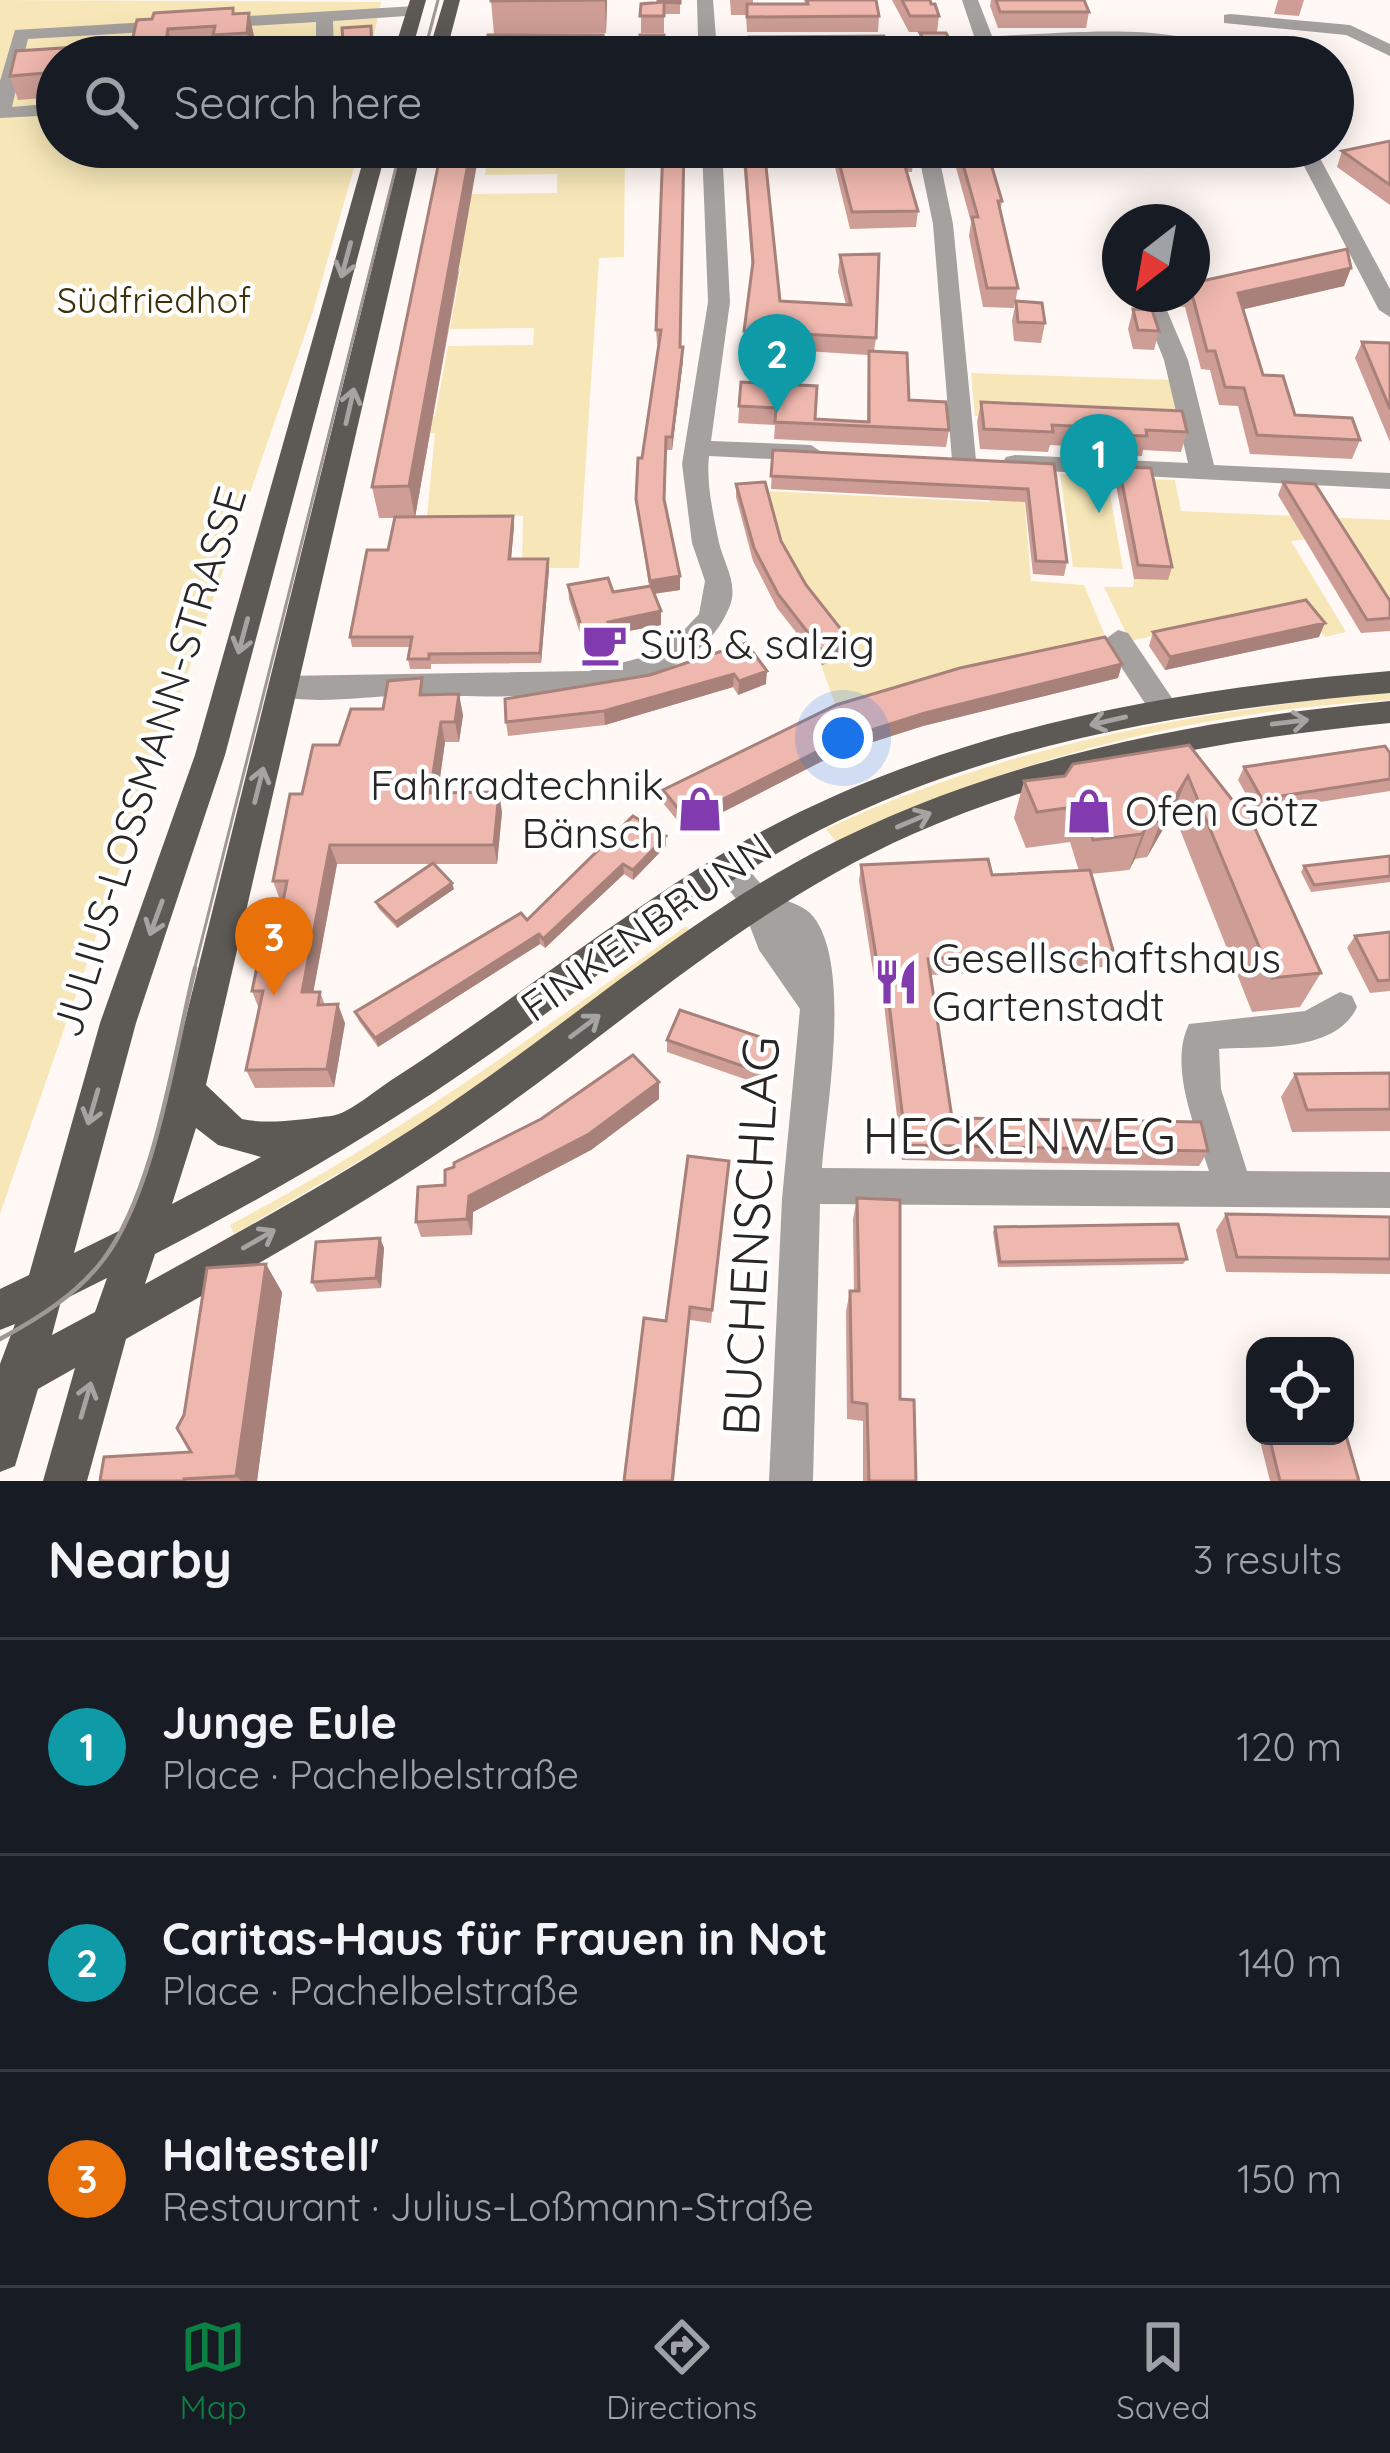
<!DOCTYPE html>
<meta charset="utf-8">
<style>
body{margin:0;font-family:Quicksand,sans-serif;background:#20242c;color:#f1f3f6}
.controls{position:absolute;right:36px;bottom:36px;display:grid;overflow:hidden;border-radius:24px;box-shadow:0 6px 30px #0003}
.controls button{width:108px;height:108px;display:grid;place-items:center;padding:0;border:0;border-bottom:3px solid #363941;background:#171b24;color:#f1f3f6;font:60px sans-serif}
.compass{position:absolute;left:1102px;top:204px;width:108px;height:108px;border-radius:50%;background:#171b24;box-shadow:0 6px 30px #0003;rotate:211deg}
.you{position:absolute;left:843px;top:738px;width:42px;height:42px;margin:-30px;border:9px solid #fff;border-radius:50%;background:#1a73e8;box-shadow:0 0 0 18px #1a73e833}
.badge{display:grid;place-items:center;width:78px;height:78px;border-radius:50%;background:#0b8043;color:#fff;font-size:39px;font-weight:700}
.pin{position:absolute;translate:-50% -99px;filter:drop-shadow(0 3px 6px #0008)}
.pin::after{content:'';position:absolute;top:63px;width:42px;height:36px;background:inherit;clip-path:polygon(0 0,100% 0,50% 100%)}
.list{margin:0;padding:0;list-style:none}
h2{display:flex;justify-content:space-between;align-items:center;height:156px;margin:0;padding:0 48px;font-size:51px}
h2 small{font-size:39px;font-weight:400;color:#9ea1a6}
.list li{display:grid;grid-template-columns:78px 1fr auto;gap:36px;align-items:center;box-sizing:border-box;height:216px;padding:0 48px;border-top:3px solid #363941}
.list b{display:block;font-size:45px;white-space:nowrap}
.list p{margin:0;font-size:39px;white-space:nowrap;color:#9ea1a6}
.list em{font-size:39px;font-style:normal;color:#9ea1a6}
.icon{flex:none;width:66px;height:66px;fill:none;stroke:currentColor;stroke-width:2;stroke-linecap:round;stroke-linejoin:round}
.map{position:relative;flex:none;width:1390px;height:1481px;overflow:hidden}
.search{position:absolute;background:#171b24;box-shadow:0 6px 30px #0003;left:36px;right:36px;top:36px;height:132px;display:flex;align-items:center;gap:30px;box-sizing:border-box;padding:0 42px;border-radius:66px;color:#9ea1a6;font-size:45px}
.sheet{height:804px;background:#171b24}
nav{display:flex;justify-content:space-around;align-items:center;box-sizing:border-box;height:168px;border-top:3px solid #363941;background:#171b24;font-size:33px;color:#9ea1a6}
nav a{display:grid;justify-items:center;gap:6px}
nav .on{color:#0b8043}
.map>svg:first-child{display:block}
.green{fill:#f7e7b8}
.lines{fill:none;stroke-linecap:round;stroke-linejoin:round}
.minor{fill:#a4a19f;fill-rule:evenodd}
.major{fill:#5d5a55;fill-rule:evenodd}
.tram-far1{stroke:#9d9896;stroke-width:3}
.tram{stroke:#9d9896;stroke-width:4.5}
.wall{fill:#ce9e96}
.shaded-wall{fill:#a7817a}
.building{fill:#efb8ae;stroke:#a7817a;stroke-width:3}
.oneway{stroke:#a6a4a2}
.labels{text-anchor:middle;stroke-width:9;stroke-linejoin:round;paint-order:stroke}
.far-park-label{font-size:36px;fill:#3c3008;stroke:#fff}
.poi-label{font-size:42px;fill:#292725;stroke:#fff;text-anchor:start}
.street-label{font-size:42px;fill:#292725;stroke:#fff}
.near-street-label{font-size:51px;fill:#292725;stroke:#fff}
</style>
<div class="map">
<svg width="1390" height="1481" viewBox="0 0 1390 1481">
<rect width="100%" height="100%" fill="#fff8f5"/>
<!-- green -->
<path class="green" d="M0,0L381,2L373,40L344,42L360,57H57V147H360L313,311L0,1214Z
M489,147H625L624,257L599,258L579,568H522L523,516H427L435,433H396L398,417L435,416L448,346L533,345L534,328L450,329L461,267H428L471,194L557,193V174L485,175Z
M971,373L1173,380L1184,424L975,416Z
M1022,474L1031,581L1084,585L1106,638L997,663L838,712L781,554L766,491L989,502L988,481Z
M1060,474L1107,477L1123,569L1073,567Z
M1146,479L1175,480L1181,511L1390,520V625L1334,536L1291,541L1346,632L1325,637L1300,605L1130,641L1104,587H1133L1134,579L1168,580Z
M1390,692V700C1198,711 1009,758 837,843L826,829C1007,745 1193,711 1390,692Z
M686,926L690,931L433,1118L234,1234L230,1225C392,1139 538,1034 686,926Z"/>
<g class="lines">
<!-- minor -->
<path class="minor" d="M697,0H713L716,38H786L795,43L786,48H716L717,57H699V48L405,49L396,44L405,39L698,38Z
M962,0H978L992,36C1051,35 1186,18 1230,57L1152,45L846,47L837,42L846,37L974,36Z
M415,6L423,11L421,15L333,21L334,57H316V22L28,39L12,107L57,103V115L0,118V81L15,30Z
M1230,14L1350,25L1390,44V56L1346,35L1224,23V15Z
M702,147H722L730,302L711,441L811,445L823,453L811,461L709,456C706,482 713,513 718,538C722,562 740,583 729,608C684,715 494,694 401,696C362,696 310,706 273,694L268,687L283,676L589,671L640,658L684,630L699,614L705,581L692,543L682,464L708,302Z
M917,147H937L953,224L976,460L964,468L952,460L933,224Z
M1294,147H1314L1390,289V317L1379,310Z
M1138,294H1160L1188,360L1214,465L1390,473V489L1006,469L1002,463L1006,457L1015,455L1188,463L1164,360Z
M1118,630L1128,633L1174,701L1179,709L1174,717H1154L1108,647L1104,640Z
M728,855C747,861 753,879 769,891C780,900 799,903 810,913C854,958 826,1109 822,1168L1209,1171C1196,1128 1168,1067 1189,1024L1305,1011L1340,992L1352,996L1357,1007C1336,1053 1262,1046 1219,1049L1221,1089L1247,1171L1390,1172V1208L820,1204L813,1481H769L782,1199L800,1009L759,950L743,908L712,868L717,859Z"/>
<!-- major -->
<path class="major" d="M410,0H426L410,57H392Z
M444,0H460L445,57H427Z
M367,147H387L225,755L136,1023L74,1253L125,1228L154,1146L402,147H422L206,1085L242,1119C269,1125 304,1119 331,1116C349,1114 377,1089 393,1079C497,1012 594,935 699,868C906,737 1150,691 1390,671V693C1195,709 997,741 820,830C701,891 599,977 490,1054C383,1129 271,1194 155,1254L145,1284C253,1224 363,1165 464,1094C581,1013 688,919 815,852C993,759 1191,720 1390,701V723C1226,739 1065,767 913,834C752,905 626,1022 484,1122C370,1202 247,1270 126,1339L87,1481H43L75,1368L38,1389L15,1466L0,1472V1364L15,1324L0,1330V1289L29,1275L100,1023L195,755ZM196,1128L218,1145L261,1157L172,1204ZM107,1278L95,1312L52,1335L61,1301Z"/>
<!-- tram-far1 -->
<path class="tram-far1" d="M423,57L438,0
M194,971L401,147"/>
<!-- tram -->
<path class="tram" d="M0,1339C39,1318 76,1295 103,1260C155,1192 174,1053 195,968"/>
</g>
<!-- wall -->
<path class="wall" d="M491,0H607L606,33L494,34Z
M680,0V14H664V33H641V4Z
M730,0H753V4H805L804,0H876L879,16L878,32H747L746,15H731Z
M892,0H930L939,16L937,32H909Z
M991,0H1084L1089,12L1086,28H998L990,6Z
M1278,0H1304L1299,16L1274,14Z
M233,8L235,14L254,36L252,56L219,57L217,50L174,53V57H135L131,45L152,19Z
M920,33L959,57H922L918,51Z
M488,35H603V57H483Z
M640,35H664V57H640Z
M749,37L890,57H736L749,56Z
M57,57V97L18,100L10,76Z
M1390,141V205L1337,167L1342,151Z
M663,147L680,347L683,360L672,450H666L665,501L680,576V590L654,594L661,625L612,634L613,646L586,652L569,599L568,585L613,592L649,586L636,499L659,344H657L656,330Z
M742,147H764L780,301L846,305L838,272L840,255L876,338L874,351L909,400L949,430L946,447L774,439L775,425L738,423L741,382L815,419L867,422L868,355L743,347L752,270Z
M834,147H911L914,156L912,172H907L918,211L916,227L850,229L833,159Z
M958,147L1002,201L1000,213L1018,288L1014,308L983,307L969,236L971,222L955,164Z
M460,267L415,517L514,526L511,559H548L549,569L541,663L431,664V669H410L408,659L410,647H352L350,637L388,550L394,518H379L372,487Z
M1351,268L1344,286L1243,309L1263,375L1295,415L1360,440L1352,459L1250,454L1238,406L1219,405L1210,370L1201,369L1185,307L1170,306L1166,294H1192L1202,281Z
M1016,301L1045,323L1041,343L1014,341L1012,321Z
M1133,309L1159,331L1154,350L1133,349L1128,329Z
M1362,342L1390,343V442L1355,358Z
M981,402L1187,432L1181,452L1143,450L1142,456L1111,455L1109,448L1050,445L1048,452L980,449L977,422Z
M773,450L1054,464L1067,562L1064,576L1033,574L1025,502L771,489Z
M1119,467L1172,567L1168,580L1134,579L1115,480Z
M1283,482L1390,601V631L1361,633L1278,495Z
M736,484L781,541L806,585L851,642L850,655L822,665L777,608L753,561L736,497Z
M1153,632L1319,637L1165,670L1149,646Z
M746,643L766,684L738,695L733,687L605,725L508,736L506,722Z
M1122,664L1118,678L923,726L838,753L686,831L663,803V790Z
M426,695L463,715L459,742H445L438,793L502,812L497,864H434L454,889L397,928L378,908L376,902L431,864H337L313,992H320L325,1005L345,1023L334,1087L255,1088L246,1070L259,1009L252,991L272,958L284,900H280L273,881L302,794L339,745L383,709Z
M1189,745L1321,973L1300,1007L1252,1012L1173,812L1147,857L1135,859L1129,870L1091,874L1113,950L1106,967L930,975L952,1118L1208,1151L1199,1166L902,1160L881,978H874L859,881L861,865L992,875L1079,871L1070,842L1026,848L1014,818L1024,781L1065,776Z
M1390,753V791L1256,812L1238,780L1244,767Z
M666,836V846L633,880L624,874L545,948L540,944L378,1047L359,1021L355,1012L527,920Z
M1390,856V882L1311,892L1301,872L1304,866Z
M1390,932V991L1370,993L1347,948L1355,936Z
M667,1040L777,1055L765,1086L667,1052Z
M1390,1073V1131L1292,1132L1281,1097L1295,1074Z
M659,1099L591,1150L473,1212L472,1235L421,1237L416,1222L445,1185Z
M729,1161L711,1323L690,1320L666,1321Z
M857,1198L900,1399L916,1481H863V1421L847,1419L846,1311L850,1291H854L853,1219Z
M1226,1214L1390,1217V1274L1226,1272L1216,1230Z
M995,1227L1187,1259L1183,1264L998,1267L993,1232Z
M380,1238L384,1248L381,1288L317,1292L312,1282Z
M282,1292L257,1481H100L191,1452Z
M1265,1436H1345L1359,1481H1270L1260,1441Z"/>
<!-- shaded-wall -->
<path class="shaded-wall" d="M605,0H607L606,33Z
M249,13L254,36L252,56L247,33Z
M168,29L174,53V57H170L166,42Z
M471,147H480L415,518L409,486Z
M1351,268L1344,286L1232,312L1238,293Z
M683,347V360L672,450V437Z
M513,516L514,526L510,570L509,559Z
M548,559L549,569L541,663L540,653Z
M680,576V590L651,594L650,581Z
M661,611V625L612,634L613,646L586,652L585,638L608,622Z
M1325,623L1319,637L1165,670L1170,657Z
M851,642L850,655L822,665L823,652Z
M1122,664L1118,678L923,726L838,753L686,831V818L840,740L925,713Z
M767,671L766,684L738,695L739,681Z
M734,674L733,687L605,725L604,711Z
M459,694L463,715L459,742L455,722Z
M441,722L445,742L435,812L430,793Z
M1188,776L1173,812L1147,857L1161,821Z
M499,792L502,812L497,864L494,845Z
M1149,822L1135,859L1129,870L1142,834Z
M666,836V846L633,880V870Z
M330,845L337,864L310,1010L302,992Z
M623,864L624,874L545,948L543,939Z
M452,883L454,889L397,928L396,922Z
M539,934L540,944L378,1047L375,1038Z
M338,1004L345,1023L334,1087L327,1069Z
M778,1043L777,1055L765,1086L766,1074Z
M659,1082V1099L591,1150L473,1212L472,1235L467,1219L469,1196Z
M380,1238L384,1248L381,1288L376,1278Z
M266,1264L282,1292L257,1481H241L236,1476Z
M690,1307L674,1481H672Z"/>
<!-- building -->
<path class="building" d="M491,0H605L491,1Z
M658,0H680V3L658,2Z
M807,0H876L879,16L747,17V4H808Z
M902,0H930L931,4H935L939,16H910Z
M996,0H1084L1089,12H1000Z
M664,2V16H640L641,4Z
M233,8V14L249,13L247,33L213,35L215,26L168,29L166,42L131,45L137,20L152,19L154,13Z
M371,26L372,57H344L342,28Z
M920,33H946L959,57H933Z
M488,35H603L601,50L511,49L510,57H483Z
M640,35H664V49L640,50Z
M884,36L890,57H771L750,48L749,37Z
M95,46L91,57H57V72L10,76L16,51Z
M1390,141V185L1342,151Z
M442,147H471L409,486L372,487Z
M663,147H684L680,347H683L672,437H666L664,499L680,576L650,581L636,499L638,458H642L661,330H656Z
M744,147H764L780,301L851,305L840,255L879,254L876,338L744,331L753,262Z
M835,147H911L914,156H902L918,211L852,212Z
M958,147H986L1002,201H998L1018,288H987L972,217H978Z
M1347,249L1351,268L1238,293L1263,375L1283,376L1295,415L1352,418L1360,440L1257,435L1244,388L1225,387L1215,351H1207L1192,294V250L1202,281Z
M1016,301L1042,303L1045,323L1018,322Z
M1133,309L1152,310L1159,331L1138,330Z
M1362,342L1390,343V409Z
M869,351L907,353L909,400L946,402L949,430L775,422L776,408L739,406L741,382L817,386L815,419L869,422Z
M981,402L1182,411L1187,432L1146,430L1147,436L1116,435L1115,428L1052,425L1053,432L984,429Z
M773,450L1054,464L1067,562L1036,561L1028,489L771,476Z
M1119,467L1151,468L1172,567L1138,565Z
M765,482L781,541L806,585L851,642L823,652L778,594L754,548L736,484Z
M1283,482L1315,484L1390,601V618L1367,620Z
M513,516L509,559H548L540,653L429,654V659H408L412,637H350L367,550H388L395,517Z
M608,578L613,592L651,586L661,611L608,622L612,633L585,638L568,585Z
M1306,600L1325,623L1170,657L1153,632Z
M1105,637L1122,664L925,713L840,740L686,818L663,790L836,705L960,668Z
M746,643L767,671L739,681L734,674L604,711L506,722L505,699L650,675Z
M422,678L420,695L459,694L455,722H441L430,793L499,792L494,845H330L302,992H320L318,1005L338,1004L327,1069L246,1070L263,991H252L259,957L272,958L287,881H273L290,794H302L313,745H339L351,709H383L388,681Z
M1189,745L1233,801L1242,800L1321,973L1272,978L1188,776L1161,821L1149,822L1142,834L1093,840L1081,806L1037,812L1024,781L1065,776L1073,764Z
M1385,746L1390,753V779L1262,799L1244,767Z
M633,816L666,836L633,870L623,864L543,939L539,934L375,1038L355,1012L521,913L527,920Z
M1390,856V876L1314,885L1304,866Z
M988,859L992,875L1090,870L1113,950L928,959L952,1118L1201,1122L1208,1151L906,1145L884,961L877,962L861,865Z
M433,863L452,883L396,922L376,902Z
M1390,932V980L1378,981L1355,936Z
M680,1010L778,1043L766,1074L667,1040Z
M633,1055L659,1082L589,1134L469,1196L467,1219L416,1222L418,1187L445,1185V1170L454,1167V1163L541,1119Z
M1390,1073V1109L1307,1110L1295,1074Z
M688,1156L729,1161L712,1310L690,1307L672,1481H624L644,1318L666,1321Z
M857,1198L900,1200V1399L914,1400L916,1481H869L867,1404L852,1402L850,1291H859Z
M1226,1214L1390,1217V1259L1237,1257Z
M1178,1224L1187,1259L1000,1262L995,1227Z
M380,1238L376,1278L312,1282L316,1242Z
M266,1264L236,1476L184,1479V1481H100L104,1457L191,1452L177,1428L184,1415L207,1268Z
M1345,1432L1359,1481H1280L1269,1436H1345Z"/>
<!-- one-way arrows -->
<defs><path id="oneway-shaft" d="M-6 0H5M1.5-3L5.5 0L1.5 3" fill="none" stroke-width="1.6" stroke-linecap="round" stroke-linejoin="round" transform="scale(3)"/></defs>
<g class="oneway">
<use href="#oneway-shaft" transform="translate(346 260) rotate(105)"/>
<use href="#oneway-shaft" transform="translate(350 406) rotate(-77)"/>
<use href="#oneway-shaft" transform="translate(243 636) rotate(105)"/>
<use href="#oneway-shaft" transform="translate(1108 721) rotate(167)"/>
<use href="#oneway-shaft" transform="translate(1290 722) rotate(-7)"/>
<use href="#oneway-shaft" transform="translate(259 785) rotate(-76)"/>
<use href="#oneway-shaft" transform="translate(914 820) rotate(-23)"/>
<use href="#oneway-shaft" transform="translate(156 918) rotate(110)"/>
<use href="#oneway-shaft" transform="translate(585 1026) rotate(-37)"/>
<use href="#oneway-shaft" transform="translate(93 1107) rotate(106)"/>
<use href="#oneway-shaft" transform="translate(259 1239) rotate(-30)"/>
<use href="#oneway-shaft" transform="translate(86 1400) rotate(-74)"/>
</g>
<!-- icons -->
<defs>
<g id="cafe-bare" transform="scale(3.6)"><path d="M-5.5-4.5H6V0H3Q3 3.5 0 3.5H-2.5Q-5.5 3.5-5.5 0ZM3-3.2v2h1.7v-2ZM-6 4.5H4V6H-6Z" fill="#813baf" stroke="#fff" stroke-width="2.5" paint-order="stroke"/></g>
<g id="shop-bare" transform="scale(3.6)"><path d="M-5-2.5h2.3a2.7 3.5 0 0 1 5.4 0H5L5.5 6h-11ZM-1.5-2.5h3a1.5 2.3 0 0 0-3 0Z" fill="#813baf" stroke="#fff" stroke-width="2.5" paint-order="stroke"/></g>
<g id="restaurant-bare" transform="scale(3.6)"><path d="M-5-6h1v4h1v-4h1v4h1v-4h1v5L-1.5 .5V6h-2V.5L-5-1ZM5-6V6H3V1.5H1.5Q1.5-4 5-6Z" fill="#813baf" stroke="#fff" stroke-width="2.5" paint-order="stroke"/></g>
</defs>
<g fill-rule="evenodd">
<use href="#cafe-bare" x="604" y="644"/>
<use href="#shop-bare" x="700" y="809"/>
<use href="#shop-bare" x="1089" y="811"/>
<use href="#restaurant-bare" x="896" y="982"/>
</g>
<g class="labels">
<!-- far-park labels -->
<g class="far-park-label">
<text x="154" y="313">Südfriedhof</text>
</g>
<!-- poi labels -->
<g class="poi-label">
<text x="640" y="659">Süß &amp; salzig</text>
<text x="664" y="800" text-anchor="end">Fahrradtechnik<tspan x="664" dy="48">Bänsch</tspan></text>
<text x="1125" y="826">Ofen Götz</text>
<text x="932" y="973">Gesellschaftshaus<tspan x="932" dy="48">Gartenstadt</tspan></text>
</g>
<!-- street labels -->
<g class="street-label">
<text transform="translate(149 762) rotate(-73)" y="15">JULIUS-LOSSMANN-STRASSE</text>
<text transform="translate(646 927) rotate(-35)" y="15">FINKENBRUNN</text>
</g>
<!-- near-street labels -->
<g class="near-street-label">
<text x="1019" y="1154">HECKENWEG</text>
<text transform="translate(751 1236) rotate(-87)" y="18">BUCHENSCHLAG</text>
</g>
</g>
</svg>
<div class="controls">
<button><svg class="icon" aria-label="locate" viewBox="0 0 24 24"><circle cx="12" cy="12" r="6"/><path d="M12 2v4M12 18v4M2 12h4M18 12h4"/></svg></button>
</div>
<svg class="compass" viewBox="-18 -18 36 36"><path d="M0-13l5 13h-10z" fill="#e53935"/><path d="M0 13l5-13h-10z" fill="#9ea1a6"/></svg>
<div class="you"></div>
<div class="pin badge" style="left:1099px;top:513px;background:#0f9aa8">1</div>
<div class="pin badge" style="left:777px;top:413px;background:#0f9aa8">2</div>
<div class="pin badge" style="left:274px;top:996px;background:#e8710a">3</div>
<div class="search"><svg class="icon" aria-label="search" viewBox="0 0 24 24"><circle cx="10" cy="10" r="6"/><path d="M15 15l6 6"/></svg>Search here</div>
</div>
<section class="sheet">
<h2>Nearby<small>3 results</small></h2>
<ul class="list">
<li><span class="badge" style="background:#0f9aa8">1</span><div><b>Junge Eule</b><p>Place · Pachelbelstraße</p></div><em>120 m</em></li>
<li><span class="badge" style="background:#0f9aa8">2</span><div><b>Caritas-Haus für Frauen in Not</b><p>Place · Pachelbelstraße</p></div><em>140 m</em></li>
<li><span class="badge" style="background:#e8710a">3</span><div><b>Haltestell'</b><p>Restaurant · Julius-Loßmann-Straße</p></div><em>150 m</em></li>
</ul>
</section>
<nav>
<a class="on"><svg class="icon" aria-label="map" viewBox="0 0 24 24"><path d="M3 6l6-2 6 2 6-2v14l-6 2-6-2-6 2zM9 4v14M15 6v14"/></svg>Map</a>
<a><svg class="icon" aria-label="directions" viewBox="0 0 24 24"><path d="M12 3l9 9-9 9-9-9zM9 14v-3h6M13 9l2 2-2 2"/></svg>Directions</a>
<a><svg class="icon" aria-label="saved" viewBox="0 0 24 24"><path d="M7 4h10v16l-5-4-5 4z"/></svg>Saved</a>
</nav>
